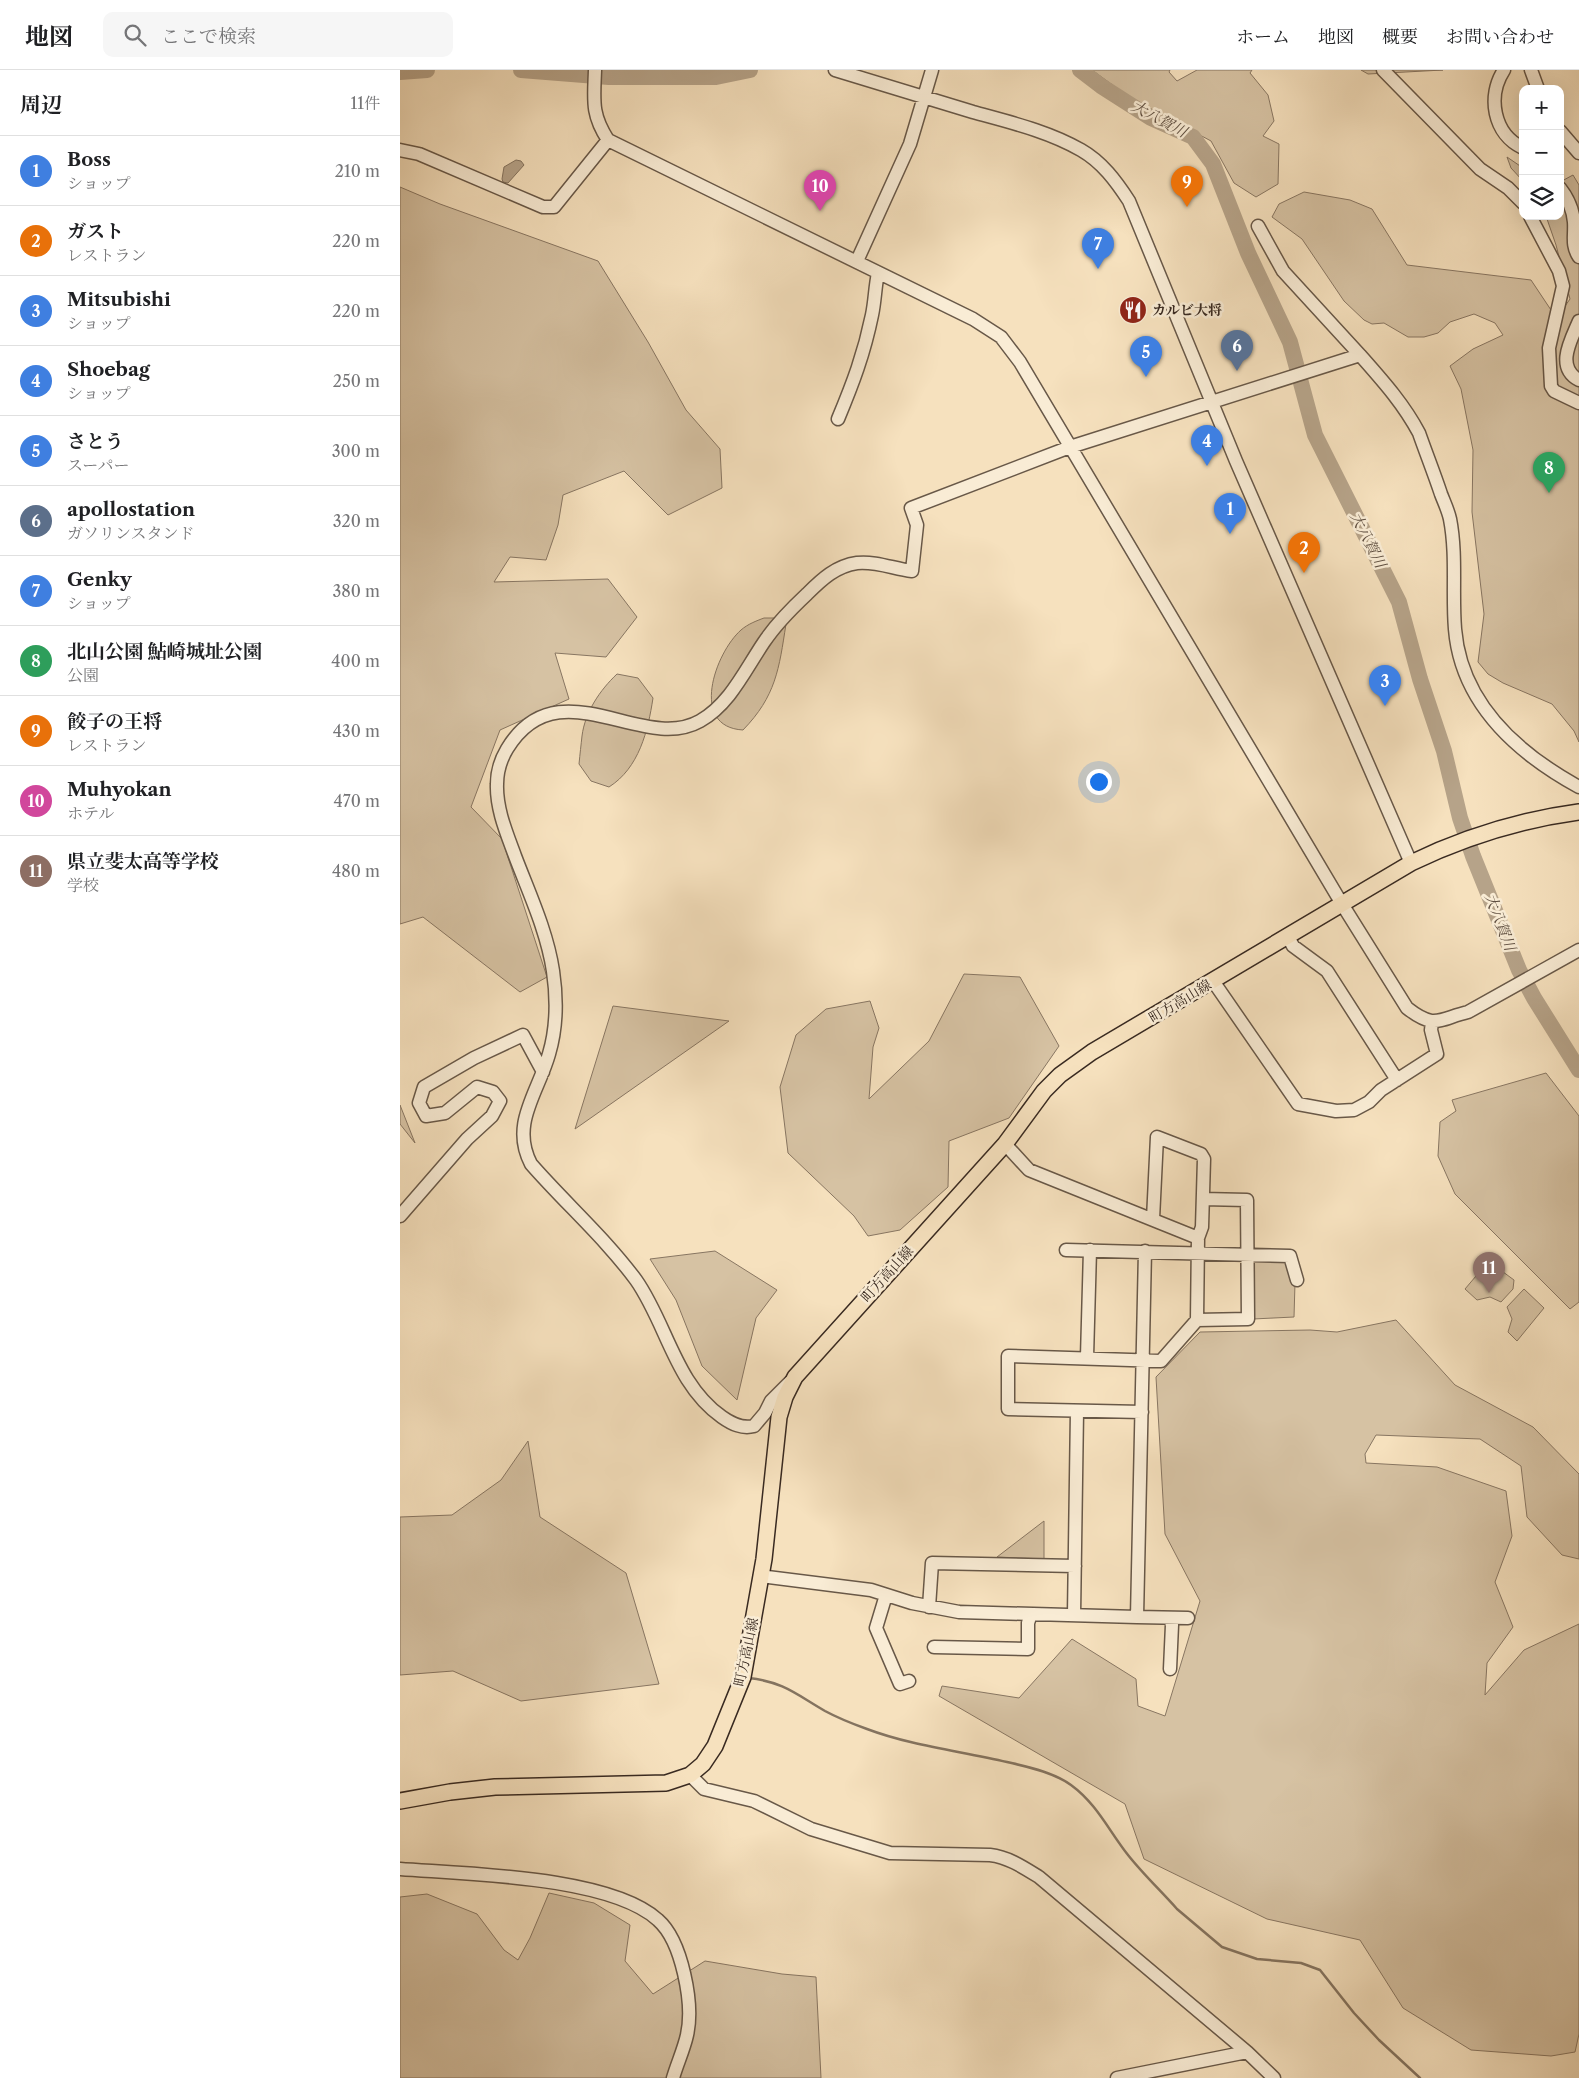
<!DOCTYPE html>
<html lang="ja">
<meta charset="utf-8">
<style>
body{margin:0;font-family:"Libre Caslon Text","Noto Serif JP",serif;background:#f6f6f6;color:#202124}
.controls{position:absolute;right:15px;top:15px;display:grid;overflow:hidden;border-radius:10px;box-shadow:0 5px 20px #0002}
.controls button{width:45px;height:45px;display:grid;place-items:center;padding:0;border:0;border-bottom:1px solid #e0e0e0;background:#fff;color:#202124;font:25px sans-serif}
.you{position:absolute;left:698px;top:711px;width:18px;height:18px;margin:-12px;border:4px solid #fff;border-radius:50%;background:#1a73e8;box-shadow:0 0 0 8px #1a73e833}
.badge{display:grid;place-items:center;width:32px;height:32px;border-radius:50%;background:#8f2418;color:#fff;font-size:16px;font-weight:700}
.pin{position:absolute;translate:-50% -41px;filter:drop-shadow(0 1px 2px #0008)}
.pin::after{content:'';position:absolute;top:26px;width:18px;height:15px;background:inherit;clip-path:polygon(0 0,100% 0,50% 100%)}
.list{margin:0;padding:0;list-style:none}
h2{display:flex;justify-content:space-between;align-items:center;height:65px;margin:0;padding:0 20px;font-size:21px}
h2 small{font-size:16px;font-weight:400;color:#757577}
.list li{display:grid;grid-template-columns:32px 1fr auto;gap:15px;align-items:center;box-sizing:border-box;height:70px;padding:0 20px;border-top:1px solid #e0e0e0}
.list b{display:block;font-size:19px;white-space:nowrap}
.list p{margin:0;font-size:16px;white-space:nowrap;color:#757577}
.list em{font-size:16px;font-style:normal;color:#757577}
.icon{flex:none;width:28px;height:28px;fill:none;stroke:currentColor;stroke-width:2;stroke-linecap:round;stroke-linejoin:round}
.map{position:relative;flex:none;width:1179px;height:2008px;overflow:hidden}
header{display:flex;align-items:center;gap:30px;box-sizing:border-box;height:70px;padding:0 25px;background:#fff;border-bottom:1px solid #e0e0e0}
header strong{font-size:24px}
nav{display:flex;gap:28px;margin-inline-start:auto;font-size:18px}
.search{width:350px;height:45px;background:#f6f6f6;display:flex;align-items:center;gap:12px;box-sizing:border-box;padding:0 18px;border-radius:10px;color:#757577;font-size:19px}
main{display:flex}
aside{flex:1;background:#fff}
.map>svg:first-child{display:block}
.green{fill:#d6c2a3;stroke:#887662}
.water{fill:#b6a389;stroke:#84735f}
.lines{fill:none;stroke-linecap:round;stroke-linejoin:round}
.stream{stroke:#84735f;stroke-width:2.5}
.river{stroke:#b6a389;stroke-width:16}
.minor-casing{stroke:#685848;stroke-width:15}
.major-casing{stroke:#392a21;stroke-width:18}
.minor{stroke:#f9ecd5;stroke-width:12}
.major{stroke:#f6e1be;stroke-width:15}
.labels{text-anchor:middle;stroke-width:5;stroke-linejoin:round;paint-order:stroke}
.poi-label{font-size:14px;font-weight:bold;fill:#392a21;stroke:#f9ecd5;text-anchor:start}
.street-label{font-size:14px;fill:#392a21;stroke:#f9ecd5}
.water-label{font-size:15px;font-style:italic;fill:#5e4e40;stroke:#f9ecd5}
</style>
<header>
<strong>地図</strong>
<div class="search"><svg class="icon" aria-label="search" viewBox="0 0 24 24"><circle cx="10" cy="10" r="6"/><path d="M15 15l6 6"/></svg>ここで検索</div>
<nav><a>ホーム</a><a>地図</a><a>概要</a><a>お問い合わせ</a></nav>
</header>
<main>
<aside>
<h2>周辺<small>11件</small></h2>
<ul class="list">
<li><span class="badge" style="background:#3f7fe0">1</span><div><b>Boss</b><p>ショップ</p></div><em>210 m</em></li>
<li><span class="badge" style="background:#e8710a">2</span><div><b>ガスト</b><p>レストラン</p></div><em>220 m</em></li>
<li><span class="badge" style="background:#3f7fe0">3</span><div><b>Mitsubishi</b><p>ショップ</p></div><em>220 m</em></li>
<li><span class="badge" style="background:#3f7fe0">4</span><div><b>Shoebag</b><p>ショップ</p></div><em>250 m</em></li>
<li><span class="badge" style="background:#3f7fe0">5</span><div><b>さとう</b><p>スーパー</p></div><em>300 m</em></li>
<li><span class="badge" style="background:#5c6f8a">6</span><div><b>apollostation</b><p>ガソリンスタンド</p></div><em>320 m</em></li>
<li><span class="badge" style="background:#3f7fe0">7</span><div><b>Genky</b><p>ショップ</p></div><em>380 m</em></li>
<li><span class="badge" style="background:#2e9e5b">8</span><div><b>北山公園 鮎崎城址公園</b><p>公園</p></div><em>400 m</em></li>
<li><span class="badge" style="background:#e8710a">9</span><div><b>餃子の王将</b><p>レストラン</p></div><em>430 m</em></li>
<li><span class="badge" style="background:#d1479c">10</span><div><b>Muhyokan</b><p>ホテル</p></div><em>470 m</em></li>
<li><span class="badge" style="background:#8d6e63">11</span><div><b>県立斐太高等学校</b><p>学校</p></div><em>480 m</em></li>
</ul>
</aside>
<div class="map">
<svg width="1179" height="2008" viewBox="0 0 1179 2008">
<rect width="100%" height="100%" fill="#f6e1be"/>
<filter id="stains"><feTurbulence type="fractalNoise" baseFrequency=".004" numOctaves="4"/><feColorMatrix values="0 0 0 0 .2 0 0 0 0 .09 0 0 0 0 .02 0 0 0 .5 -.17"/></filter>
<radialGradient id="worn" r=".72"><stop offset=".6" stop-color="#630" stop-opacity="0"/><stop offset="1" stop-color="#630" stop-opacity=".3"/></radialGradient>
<!-- green -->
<path class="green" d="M692,0H770L769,2L777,11L797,0H852L850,3L868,25L874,51L863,66L879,74L878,114L856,127L834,113L811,71L729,27Z
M961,0H1043L968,4Z
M1107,87L1123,98V111L1111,98Z
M1173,105L1179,115V672L1174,661L1152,634L1103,613L1088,604L1078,592L1084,544L1072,442L1073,380L1061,319L1050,296L1073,279L1103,265L1095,253L1074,244L1050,252L1038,263L1024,267H1008L984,253L972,254L964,250L944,231L902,169L872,147L879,134L904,122L950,130L972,139L1007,195L1131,210L1151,240L1163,239L1170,229L1156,175L1146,146H1160V112Z
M0,117L40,134L198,191L248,272L286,340L320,379L322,418L268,445L224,401L163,425L158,455L146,490L110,487L94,512L208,509L237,547L206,587L155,583L169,629L100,660L71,737L102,769L147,907L120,922L23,847L0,854Z
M364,548H376L386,554C379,599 376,626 343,660C289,657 315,583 341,560C348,554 356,551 364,548Z
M217,604L238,608L253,628C248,661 239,698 209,717L191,711L179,694C180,684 181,675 182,666C185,642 200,620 217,604Z
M564,904L620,907L659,976L609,1048L549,1071L548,1117L500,1160L468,1166L454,1146L388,1083L380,1017L396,965L426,939L470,931L479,958L473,977L469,1029L529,971Z
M213,936L329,951L175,1059Z
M1146,1003L1179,1046V1232L1170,1239L1055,1124L1038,1086L1040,1052L1056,1041L1052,1030Z
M0,1035L15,1073L0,1054Z
M315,1181L377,1220L356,1248L337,1330L302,1296L276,1230L250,1189Z
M854,1188L888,1190L895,1213L894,1247L853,1249L851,1193Z
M1095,1196L1114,1210L1113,1219L1101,1232L1090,1227L1077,1230L1065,1219L1076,1206L1081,1211Z
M1124,1219L1144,1238L1117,1271L1108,1262L1112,1249L1107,1237Z
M996,1250L1055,1315L1133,1357L1179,1404V1489L1162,1485L1127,1447L1121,1396L1080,1369L976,1365L965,1384L966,1393L1037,1397L1106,1421L1112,1466L1095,1512L1113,1557L1087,1593L1085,1625L1124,1580L1179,1554V1964L1175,1982L1151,1986L1071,1980L1003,1938L960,1870L867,1849L744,1789L725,1734L539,1626L542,1616L619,1628L672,1569L736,1609L738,1636L765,1646L800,1531L765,1464L756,1307L800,1262L910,1260L937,1262Z
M128,1371L140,1447L226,1503L259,1614L121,1631L53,1601L0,1605V1447L52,1445L101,1410Z
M644,1451V1489L597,1487Z
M149,1823L194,1833L230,1855L225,1891L253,1924L305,1891L382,1904L416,1907L421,2008H0V1827L27,1824L77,1844L104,1880L118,1890L130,1868Z"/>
<!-- water -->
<path class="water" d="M116,90L121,91L124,95L108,113L103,112L102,109L104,97Z"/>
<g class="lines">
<!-- stream -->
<path class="stream" d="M349,1608C384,1612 397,1625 425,1641C438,1648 453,1654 467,1659C512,1676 561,1681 607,1692C628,1697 653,1702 671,1715C697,1734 709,1761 728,1785C743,1804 761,1821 777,1839L822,1877L857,1889L901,1893L920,1900L954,1943L979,1970L1020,2008"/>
<!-- river -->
<path class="river" d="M121,0L209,7H316L350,0
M680,0L701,16L751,48L793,67L813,94L848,183L890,272L915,365L999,532L1020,609L1044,681L1060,748L1073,786L1119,900L1134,928L1179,1000
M0,2L27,0"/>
<!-- minor casing -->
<g class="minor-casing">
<path id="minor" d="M195,0C194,30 191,44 208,70L573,249L601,267L620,292L942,834L1007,938C1035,960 1039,949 1068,942L1179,880
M435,0C481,14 527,28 573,42C609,52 648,61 681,80C702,92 716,111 729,131L836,391L1011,793
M983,0L1080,99L1108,118L1123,133
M1104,0C1087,26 1093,64 1123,78
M1131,0L1138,19
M1160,61L1179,83
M0,80L19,84L143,137H154L208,70
M1160,118C1167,127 1173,140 1174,152C1175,166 1171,175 1179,187
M1130,146L1159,201L1163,216L1149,278L1151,316L1154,321L1179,333
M858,156L883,201L960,285
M457,191L510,74L532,0
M1179,251C1171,270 1155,297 1179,310
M438,349C453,313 464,284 472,245C475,231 475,217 478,203
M888,867L893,876L927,901L997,1010
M813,911L898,1034L936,1041L954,1040L969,1032L981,1020L1037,984L1031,960L1032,952
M605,1074L629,1100L798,1168
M0,1146L67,1069L92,1046L100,1031L93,1022L77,1017L45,1043L26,1046L19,1033L24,1017L74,988L123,965L143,1002
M666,1180L890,1186L897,1210
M797,1250L848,1249L847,1130L803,1129
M687,1287L690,1180
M390,1312L371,1331L365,1343L354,1356C342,1359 332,1354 322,1347C275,1314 267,1254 236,1210C205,1168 165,1133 131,1094C110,1054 138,1023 149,984C157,957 157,928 153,901C147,861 129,823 115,786C107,764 96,739 97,714C97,702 101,689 107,679C158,595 242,684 300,651C330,634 345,600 364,572C376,554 391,539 407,524C422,509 436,496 457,493C477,491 494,499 512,501L517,455L511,438L670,377L960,285C982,310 1003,333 1019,363C1026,383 1034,403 1041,424C1044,432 1048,440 1050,449C1057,485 1052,523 1055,559C1061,633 1117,683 1179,717
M742,1342L608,1339V1286L761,1291L797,1250L798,1168L802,1157L804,1089L801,1084L757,1067L753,1149
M360,1506L471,1520L512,1533L559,1542L737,1547L745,1181
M486,1525L476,1558L500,1614L509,1611
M529,1537L532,1493L675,1496
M674,1545L677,1341
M737,1547L788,1548
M770,1548L772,1555L770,1599
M534,1577L628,1579V1553L631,1544
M290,1705L304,1719L354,1731L411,1759L490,1783L590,1785C608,1787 623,1797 639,1807L847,1982L874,2008
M0,1799C65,1804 210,1806 258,1850C282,1871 294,1934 287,1965C284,1979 277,1994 273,2008
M717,2008L847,1982"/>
</g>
<!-- major casing -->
<g class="major-casing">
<path id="major" d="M0,1731L50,1722L95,1717L266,1713L290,1705L303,1694L315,1676L343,1607L364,1489L379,1347L385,1327L395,1307L605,1074L644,1021L660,1005L692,982L1011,793C1065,767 1119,750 1179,742"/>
</g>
<!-- minor -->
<use href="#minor" class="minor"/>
<!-- major -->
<use href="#major" class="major"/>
</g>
<!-- icons -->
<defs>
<g id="restaurant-disc" transform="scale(1.4375)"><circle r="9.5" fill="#8f2418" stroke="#f9ecd5"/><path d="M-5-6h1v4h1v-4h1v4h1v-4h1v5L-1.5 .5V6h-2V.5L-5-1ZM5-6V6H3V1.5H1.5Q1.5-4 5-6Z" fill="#fff"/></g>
</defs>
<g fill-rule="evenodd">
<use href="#restaurant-disc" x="733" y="240"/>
</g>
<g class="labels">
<!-- poi labels -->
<g class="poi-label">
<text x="752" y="245">カルビ大将</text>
</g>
<!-- street labels -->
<g class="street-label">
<text transform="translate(780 931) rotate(-31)" y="5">町方高山線</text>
<text transform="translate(487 1204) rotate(-48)" y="5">町方高山線</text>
<text transform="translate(346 1582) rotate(-78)" y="5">町方高山線</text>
</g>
<!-- water labels -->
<g class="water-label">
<text transform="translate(759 49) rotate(28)" y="5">大八賀川</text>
<text transform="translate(968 470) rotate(63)" y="5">大八賀川</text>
<text transform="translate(1100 852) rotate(69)" y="5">大八賀川</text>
</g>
</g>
<rect width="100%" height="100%" filter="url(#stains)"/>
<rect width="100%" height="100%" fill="url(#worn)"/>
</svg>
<div class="controls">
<button>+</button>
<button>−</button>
<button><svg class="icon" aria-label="layers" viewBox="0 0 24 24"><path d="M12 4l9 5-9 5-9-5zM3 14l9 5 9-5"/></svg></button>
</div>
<div class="you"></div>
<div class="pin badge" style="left:830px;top:464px;background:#3f7fe0">1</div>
<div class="pin badge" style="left:904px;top:503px;background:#e8710a">2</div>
<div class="pin badge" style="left:985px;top:636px;background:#3f7fe0">3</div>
<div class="pin badge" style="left:807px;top:396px;background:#3f7fe0">4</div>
<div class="pin badge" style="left:746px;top:307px;background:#3f7fe0">5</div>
<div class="pin badge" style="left:837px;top:301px;background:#5c6f8a">6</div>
<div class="pin badge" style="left:698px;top:199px;background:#3f7fe0">7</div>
<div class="pin badge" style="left:1149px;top:423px;background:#2e9e5b">8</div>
<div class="pin badge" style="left:787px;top:137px;background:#e8710a">9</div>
<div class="pin badge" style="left:420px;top:141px;background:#d1479c">10</div>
<div class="pin badge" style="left:1089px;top:1223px;background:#8d6e63">11</div>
</div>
</main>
